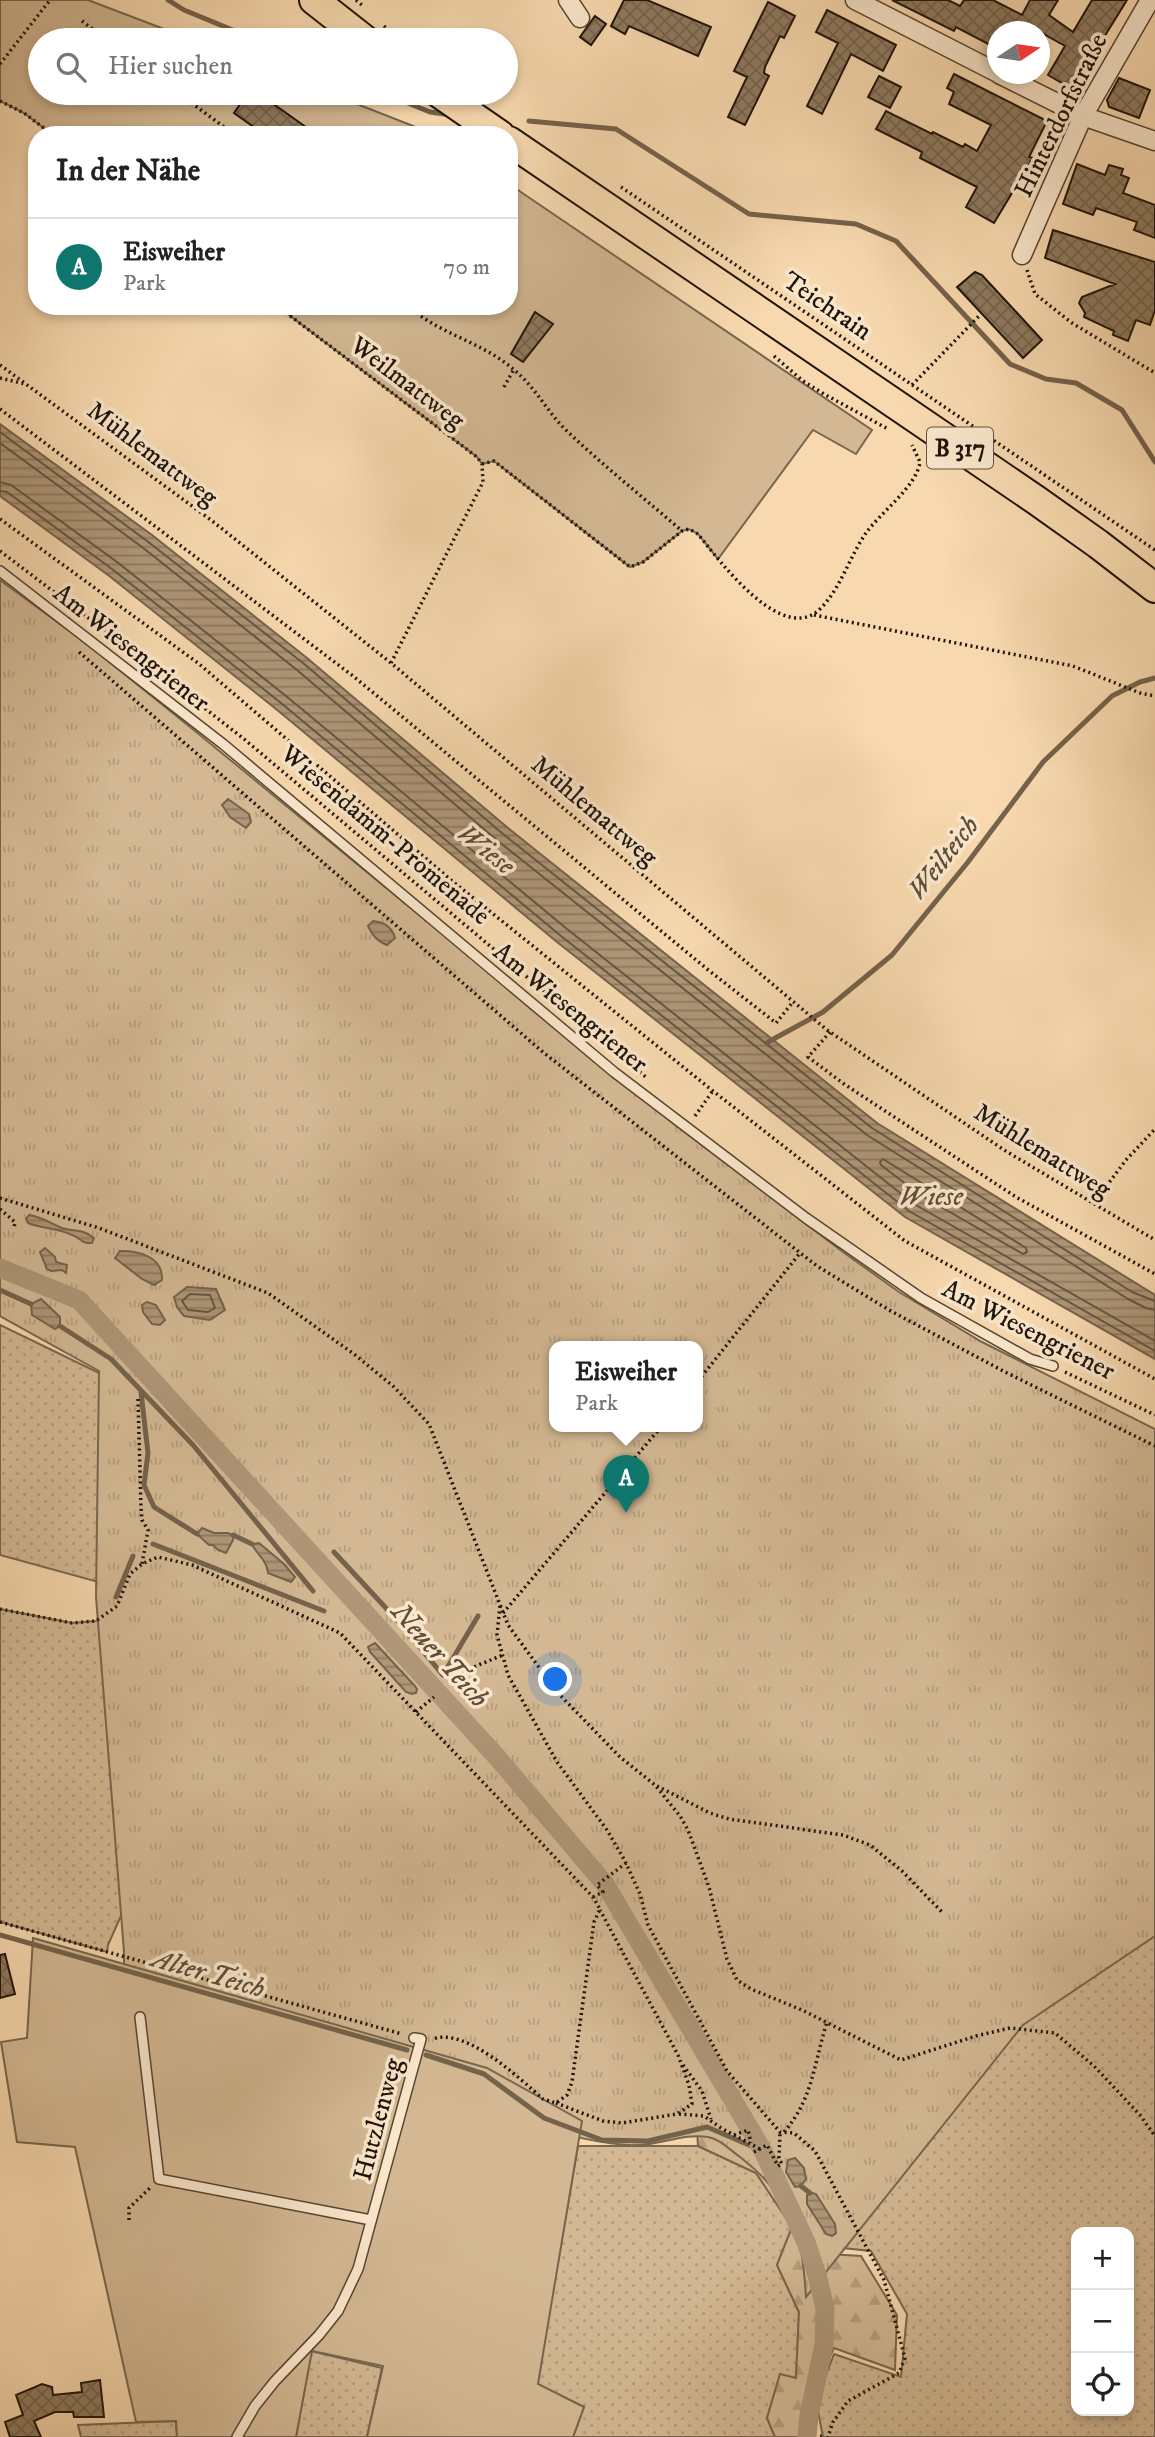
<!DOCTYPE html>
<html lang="de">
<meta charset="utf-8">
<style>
body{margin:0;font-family:"IM FELL DW Pica",serif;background:#f2f2f2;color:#222}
.controls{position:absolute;right:21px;bottom:21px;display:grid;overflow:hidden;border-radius:14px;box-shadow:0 4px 10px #0003}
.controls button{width:63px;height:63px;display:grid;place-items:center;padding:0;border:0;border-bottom:2px solid #e0e0e0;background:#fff;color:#222;font:35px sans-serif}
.compass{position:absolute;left:987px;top:21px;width:63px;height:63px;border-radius:50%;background:#fff;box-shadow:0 4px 10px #0003;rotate:77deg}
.you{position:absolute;left:556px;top:1680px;width:24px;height:24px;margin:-18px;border:5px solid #fff;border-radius:50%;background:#1a73e8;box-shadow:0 0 0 10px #1a73e833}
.badge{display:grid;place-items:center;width:46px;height:46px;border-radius:50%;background:#0f766e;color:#fff;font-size:23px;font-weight:700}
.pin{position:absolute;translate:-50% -58px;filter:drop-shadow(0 2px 4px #0008)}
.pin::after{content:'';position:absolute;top:37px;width:24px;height:21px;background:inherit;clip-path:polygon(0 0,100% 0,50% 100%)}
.popup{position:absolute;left:549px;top:1341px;width:154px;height:91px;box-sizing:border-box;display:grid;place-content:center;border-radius:14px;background:#fff;filter:drop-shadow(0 2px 5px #0005);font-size:23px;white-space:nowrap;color:#767676}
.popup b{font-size:26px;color:#222}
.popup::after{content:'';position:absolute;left:50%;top:100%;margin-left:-14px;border:14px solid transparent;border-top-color:#fff}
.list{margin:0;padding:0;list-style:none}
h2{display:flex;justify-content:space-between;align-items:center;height:91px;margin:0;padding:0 28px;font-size:30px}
h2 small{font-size:23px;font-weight:400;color:#767676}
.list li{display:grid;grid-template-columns:46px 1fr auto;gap:21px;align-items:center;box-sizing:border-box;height:98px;padding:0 28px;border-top:2px solid #e0e0e0}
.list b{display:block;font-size:26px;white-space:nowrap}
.list p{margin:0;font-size:23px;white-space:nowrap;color:#767676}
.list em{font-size:23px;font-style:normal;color:#767676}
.icon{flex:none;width:38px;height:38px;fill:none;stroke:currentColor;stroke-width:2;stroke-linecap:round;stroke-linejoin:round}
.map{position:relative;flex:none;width:1155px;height:2437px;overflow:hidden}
.search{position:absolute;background:#fff;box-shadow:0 4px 10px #0003;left:28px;top:28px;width:490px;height:77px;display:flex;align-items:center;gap:18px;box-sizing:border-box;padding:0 24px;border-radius:38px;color:#767676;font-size:26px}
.panel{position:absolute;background:#fff;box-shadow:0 4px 10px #0003;left:28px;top:126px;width:490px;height:189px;border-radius:28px}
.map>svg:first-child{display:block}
.grass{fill:url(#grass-dots);stroke:#78664e;stroke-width:2;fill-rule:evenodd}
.forest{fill:url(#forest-firs);stroke:#78664e;stroke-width:2}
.park{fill:url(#park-tufts);stroke:#78664e;stroke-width:2;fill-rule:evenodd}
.garden{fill:#d3b893;stroke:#78664e;stroke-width:2}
.water{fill:url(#water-rules);stroke:#74624b;stroke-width:2}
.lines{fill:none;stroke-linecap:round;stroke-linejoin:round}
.shore{stroke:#665540;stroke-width:2}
.stream{stroke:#74624b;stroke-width:5}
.canal{stroke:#ae9677;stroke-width:19}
.building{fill:url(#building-cross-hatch);stroke:#1e1409;stroke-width:2}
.lane-casing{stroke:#544532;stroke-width:12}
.street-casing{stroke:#544532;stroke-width:21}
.primary-casing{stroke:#1e1409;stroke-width:32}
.path{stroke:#1e1409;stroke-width:3.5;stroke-dasharray:2 3.5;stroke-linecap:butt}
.lane{stroke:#fae6cb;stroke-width:9}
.street{stroke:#fae6cb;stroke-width:18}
.primary{stroke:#f8d9af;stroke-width:28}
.labels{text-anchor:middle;stroke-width:7;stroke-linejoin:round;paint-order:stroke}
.shield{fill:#fae6cb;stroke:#605343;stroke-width:2}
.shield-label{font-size:24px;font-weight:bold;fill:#1e1409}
.street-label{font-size:26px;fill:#1e1409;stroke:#fae6cb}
.water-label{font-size:28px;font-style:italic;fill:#5f4e3a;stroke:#fae6cb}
</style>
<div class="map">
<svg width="1155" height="2437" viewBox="0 0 1155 2437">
<defs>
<pattern id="grass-dots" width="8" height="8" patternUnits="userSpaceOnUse" patternTransform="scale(1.75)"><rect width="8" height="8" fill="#d3b893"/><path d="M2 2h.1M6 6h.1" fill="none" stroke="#b59d7d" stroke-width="1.8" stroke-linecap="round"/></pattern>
<pattern id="forest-firs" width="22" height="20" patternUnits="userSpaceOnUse" patternTransform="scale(1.75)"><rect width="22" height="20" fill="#d3b893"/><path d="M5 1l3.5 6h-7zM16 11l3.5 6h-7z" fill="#b59d7d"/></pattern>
<pattern id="park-tufts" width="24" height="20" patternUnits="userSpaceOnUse" patternTransform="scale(1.75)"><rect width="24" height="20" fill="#d3b893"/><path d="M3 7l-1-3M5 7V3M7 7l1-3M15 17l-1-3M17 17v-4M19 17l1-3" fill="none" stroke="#b59d7d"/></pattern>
<pattern id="water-rules" width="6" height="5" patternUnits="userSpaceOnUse" patternTransform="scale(1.75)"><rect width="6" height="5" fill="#ae9677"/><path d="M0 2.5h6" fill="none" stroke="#8d7960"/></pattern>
<pattern id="building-cross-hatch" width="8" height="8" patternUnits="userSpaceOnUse" patternTransform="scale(1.75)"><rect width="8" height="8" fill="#8f7a5f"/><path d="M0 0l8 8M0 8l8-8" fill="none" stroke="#74634d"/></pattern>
</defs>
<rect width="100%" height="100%" fill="#f8d9af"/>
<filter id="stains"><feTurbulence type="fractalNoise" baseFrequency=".00286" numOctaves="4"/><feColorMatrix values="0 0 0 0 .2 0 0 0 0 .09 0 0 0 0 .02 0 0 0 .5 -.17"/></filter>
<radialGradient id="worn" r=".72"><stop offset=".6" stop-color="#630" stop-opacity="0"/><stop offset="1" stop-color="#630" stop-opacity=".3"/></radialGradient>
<!-- grass -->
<path class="grass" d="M0,1325L99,1373L102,1583L0,1555Z
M698,1427L1155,1454V2437H823L816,2401L834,2354L901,2377L907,2314L871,2251L833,2247ZM1076,2232H1129V2411H1076Z
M117,1606L128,1900L108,1945L107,1952L0,1922V1609L72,1623L96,1621Z
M578,2146H698L756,2173L792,2227L777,2265L799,2312L796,2379L780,2375L767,2418L775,2437H573L584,2407L537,2384Z
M311,2351L382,2368L367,2437H296Z
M176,2421L177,2437H81L78,2425Z"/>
<!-- forest -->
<path class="forest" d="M739,2085L828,2254L861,2256L897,2315L895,2370L834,2348L802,2412L806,2437H775L767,2418L780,2374L796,2378L799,2312L777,2265L792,2227L756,2173L698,2146L695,2095Z"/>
<!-- park -->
<path class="park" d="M0,580L87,644L195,731L674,1124L843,1252L899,1292L982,1342L1155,1429V1936L1023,2025L806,2297C802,2232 792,2197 740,2157C730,2150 720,2139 708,2137C685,2133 663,2144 639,2145C618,2146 596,2141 576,2137L124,1980V1952L96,1597L99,1371L0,1316ZM554,1347H698V1427H554Z"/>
<!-- garden -->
<path class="garden" d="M0,0H88L193,40H40V93H329L436,135H53L24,113L0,101Z
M509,184L872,430L856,454L813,430L718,559L698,534L689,529L682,531L643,562L630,567L494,461L482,464L477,457L277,306H509Z
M33,1938L487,2068L582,2121L538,2384L584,2407L573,2437H367L383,2366L312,2351L296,2437H177L176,2421L136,2422L75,2147L17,2142L1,2042L27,2038Z"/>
<!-- water -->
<path class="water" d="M0,424L152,535L307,658L508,828L877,1123L1155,1295V1359L905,1217L557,942L276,709L108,575L0,496Z
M228,799L249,814L251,822L246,828L230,817L222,805Z
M373,921C384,922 392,927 395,938L387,945C377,941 373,936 368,926Z
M29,1215C42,1217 50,1223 62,1228C74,1232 82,1228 94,1238L92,1243C81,1244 81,1238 72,1235C57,1228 43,1229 28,1223L26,1219Z
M45,1248L55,1257L56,1262L67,1265L66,1273L62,1270L51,1271L47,1269L40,1252Z
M120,1251C140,1251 163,1257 162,1280L154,1285L142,1279L115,1258Z
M187,1287L216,1289L225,1310L210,1320L184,1316L177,1307L174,1297Z
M41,1299L60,1317V1326L55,1329L32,1315L31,1304Z
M147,1302L156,1305L165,1320L160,1325L152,1324L143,1312L142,1305Z
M202,1528L214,1533H228L233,1535V1540L226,1553L218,1550L213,1545H209L197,1534Z
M259,1543L284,1564L295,1577L291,1582L268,1573C267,1560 257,1555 252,1544Z
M375,1643L414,1685L417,1689L416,1693L412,1694L406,1692L370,1652L368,1647Z
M795,2158L804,2168L806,2179L801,2186L795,2187L786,2172L788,2160Z
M812,2193L816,2194L835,2224L836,2233L832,2236L826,2234L807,2204V2195Z"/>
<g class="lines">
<!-- shore -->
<path class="shore" d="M0,432L147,541L303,663L503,834L872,1128L1132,1292L1155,1301
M0,443L142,547L297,670L498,841L867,1135L1128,1299L1146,1308L1155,1310
M0,482L11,485L117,562L286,696L567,929L914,1204L1155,1341
M0,491L7,492L112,569L281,703L561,936L909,1211L1155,1351
M883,1159L1026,1248L1027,1252L1023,1254L920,1195L881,1165L880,1162Z
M190,1294L210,1295L215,1308L208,1312L188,1310L182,1301Z"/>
<!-- stream -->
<path class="stream" d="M168,0L184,10L257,40
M383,93L430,112L445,114
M529,121L616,129L749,214L856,224L896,241L1010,364L1046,379L1076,383L1122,410L1155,462
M768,1042L823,1012L892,955L968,862L1043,762L1112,696L1140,682L1155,678
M0,1290L31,1304
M60,1326L111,1359L193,1445L313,1591
M141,1392L148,1453L144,1485L154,1507L197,1534
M233,1535L252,1544
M153,1544L324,1611
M334,1552L397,1620L442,1674
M116,1597L133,1556
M443,1675L478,1616
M0,1935L407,2050
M426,2055L484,2074L544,2118L602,2140L648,2141L707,2127L763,2151
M801,2186L810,2193"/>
<!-- canal -->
<path class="canal" d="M0,1268L79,1300L496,1756L605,1884L763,2151L806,2242L817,2275L825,2308L824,2345L809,2415L807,2437"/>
</g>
<!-- building -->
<path class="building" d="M624,0H647L711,27L698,56L629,26L625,34L611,26Z
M892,0H948L960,6L964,0H993L1022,15L1030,0H1058L1049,15L1073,32L1092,0H1127L1072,89L1048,75L1065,46L1040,32L1028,26L1025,32H998V49L956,27L954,31Z
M768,2L795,16L784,38L780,36L765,67L764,73L769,76L745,125L728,117L747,77L734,71Z
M827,10L896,45L883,71L851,54L822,114L807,106L838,43L816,32Z
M595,16L606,24L591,45L580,37Z
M954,74L1047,121L1029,157L1033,158L994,223L966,207L977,187L920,158L922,152L876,129L886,111L932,134L933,132L963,147L965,144L977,151L991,125L949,104L954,92L947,88Z
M879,76L901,87L890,108L868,97Z
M1119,78L1150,90L1139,118L1109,107L1107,100Z
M248,93H258L317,135H265L234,113Z
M1077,164L1105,175L1109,165L1123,169L1121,175L1129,178L1123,193L1155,205V238L1134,230L1137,222L1096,208L1093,215L1063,204Z
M1053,230L1155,262V310L1150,325L1136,320L1128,341L1113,335L1114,331L1084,317L1085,313L1079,303L1082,297L1115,284L1045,258Z
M975,272L982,275L1042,340L1023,358L957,287Z
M535,312L553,324L523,362L511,354Z
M5,1954L15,1994L0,1998V1955Z
M100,2380L104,2417H74L73,2412H55L34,2421L41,2437H10L5,2422L23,2415L16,2395L42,2384L52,2387L53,2395L82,2392L81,2383Z"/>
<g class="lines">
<!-- lane casing -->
<g class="lane-casing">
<path id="lane" d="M0,571L223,744L614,1072L806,1218L921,1298L1030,1359L1053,1366
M140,2017L159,2179L371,2220
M237,2437L255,2406L275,2381L319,2335L338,2311L358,2269L421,2039L414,2038"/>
</g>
<!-- street casing -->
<g class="street-casing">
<path id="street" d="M568,0L580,18
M855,0L998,73
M999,74L1083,116L1155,141
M1022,255L1083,116L1150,0"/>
</g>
<!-- primary casing -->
<g class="primary-casing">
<path id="primary" d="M314,0L365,40
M439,93L500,135
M509,141L1036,500L1098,544L1155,588"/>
</g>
<!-- path -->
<path class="path" d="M356,0L363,6
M82,21L107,40
M384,26L401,40
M0,64L50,0
M178,93L235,135
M0,101L24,113L53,135
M621,187L1155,550
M1027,270L1035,294L1072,323L1155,373
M277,306L477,457L482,464
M408,306C439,334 482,342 513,369C536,387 548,414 569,433C605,467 644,498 682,531
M774,356L803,381L824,394L888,429
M0,365L211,520L391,663L827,1030L1004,1150L1155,1240
M0,378L25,384
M912,385L979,316
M504,387L514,369
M0,409L353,676L707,969L776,1023L793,1002
M482,464L494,461L630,567L643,562L682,531L689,529L698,534C719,560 784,649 822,607C841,587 850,556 866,533C881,512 917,486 920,462L912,445
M0,519L198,663L451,880L713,1091L905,1241L1155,1379
M0,551L120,642L244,739L647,1078
M814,615L1073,666L1140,693L1155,696
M79,652L544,1053L817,1266L889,1310L1007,1373L1155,1446
M391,663L483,482L482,464
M830,1032L808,1057L844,1084L1016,1197L1155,1274
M695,1116L712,1092
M0,1198L99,1228L268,1293L354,1354L393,1386L429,1424L508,1625L557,1692L620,1757L655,1785L680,1816L688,1830L709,1887L727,1959L737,1980L751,1989L802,2010L901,2060L976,2036L1010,2028L1055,2033L1094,2066L1140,2115L1155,2136
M1093,1204L1126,1160L1155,1129
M0,1209L15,1222L14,1228
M1065,1372L1155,1415
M698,1381L800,1253
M138,1399L141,1508L142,1520L148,1530L142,1564
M500,1606L497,1635L508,1675L557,1762L607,1830L625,1861L640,1894L648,1925L727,2071L780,2132L794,2133L815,2151L884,2280L905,2358L899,2373L848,2401L833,2422L828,2437
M0,1609L72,1623L96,1621L117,1606L130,1574L142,1564L158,1557L192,1565L340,1633L593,1897L600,1909L594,1922L572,2082L567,2095L556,2103L543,2099C519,2078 466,2027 433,2039
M503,1613L661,1427
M459,1673L503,1655
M416,1712L434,1697
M657,1786L710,1813L729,1819L843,1835L870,1845L902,1871L942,1912
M593,1897L603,1892L597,1885L626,1863
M0,1922L402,2034
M683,2065L702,2091L711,2119
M556,2103L603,2121L622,2123L677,2114L692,2104L689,2085L678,2055L600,1910
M679,2114L704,2116L721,2128L760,2149
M784,2132C813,2099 814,2063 827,2022
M734,2135L748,2130L751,2143
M754,2152L767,2145L778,2166
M778,2166L782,2164L779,2158L780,2132
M129,2220V2208L150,2188
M820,2436L824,2437"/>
<!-- lane -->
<use href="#lane" class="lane"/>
<!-- street -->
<use href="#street" class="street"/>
<!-- primary -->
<use href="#primary" class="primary"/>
</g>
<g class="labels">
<!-- shield labels -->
<rect class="shield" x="927" y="427.5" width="66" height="41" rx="5"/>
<g class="shield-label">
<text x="960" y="456">B 317</text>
</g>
<!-- street labels -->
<g class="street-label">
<text transform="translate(1060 115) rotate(-64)" y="9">Hinterdorfstraße</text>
<text transform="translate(828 305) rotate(34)" y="9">Teichrain</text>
<text transform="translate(408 382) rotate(37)" y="9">Weilmattweg</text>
<text transform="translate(153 453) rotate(37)" y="9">Mühlemattweg</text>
<text transform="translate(132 647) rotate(38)" y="9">Am Wiesengriener</text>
<text transform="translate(595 810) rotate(40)" y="9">Mühlemattweg</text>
<text transform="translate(386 834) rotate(40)" y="9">Wiesendamm-Promenade</text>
<text transform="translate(571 1007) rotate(39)" y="9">Am Wiesengriener</text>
<text transform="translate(1043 1150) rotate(32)" y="9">Mühlemattweg</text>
<text transform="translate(1029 1329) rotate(27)" y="9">Am Wiesengriener</text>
<text transform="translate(377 2119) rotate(-75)" y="9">Hutzlenweg</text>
</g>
<!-- water labels -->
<g class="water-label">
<text transform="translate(487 848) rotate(38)" y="10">Wiese</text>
<text transform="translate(942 857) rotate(-52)" y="10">Weilteich</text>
<text x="931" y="1205">Wiese</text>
<text transform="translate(441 1654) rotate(48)" y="10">Neuer Teich</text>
<text transform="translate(209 1972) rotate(16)" y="10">Alter Teich</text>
</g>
</g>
<rect width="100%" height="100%" filter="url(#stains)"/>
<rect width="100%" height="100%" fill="url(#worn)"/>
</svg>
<div class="controls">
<button>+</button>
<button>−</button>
<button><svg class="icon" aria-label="locate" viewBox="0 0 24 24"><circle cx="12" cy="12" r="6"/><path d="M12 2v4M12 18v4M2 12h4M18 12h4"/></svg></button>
</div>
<svg class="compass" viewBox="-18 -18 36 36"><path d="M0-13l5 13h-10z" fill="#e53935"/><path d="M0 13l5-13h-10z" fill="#767676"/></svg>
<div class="you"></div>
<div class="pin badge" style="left:626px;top:1513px">A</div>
<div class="popup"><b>Eisweiher</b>Park</div>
<div class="search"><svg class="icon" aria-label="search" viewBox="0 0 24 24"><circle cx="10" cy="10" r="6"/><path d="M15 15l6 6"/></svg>Hier suchen</div>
<section class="panel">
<h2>In der Nähe<small></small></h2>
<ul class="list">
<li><span class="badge">A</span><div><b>Eisweiher</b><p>Park</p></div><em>70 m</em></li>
</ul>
</section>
</div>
